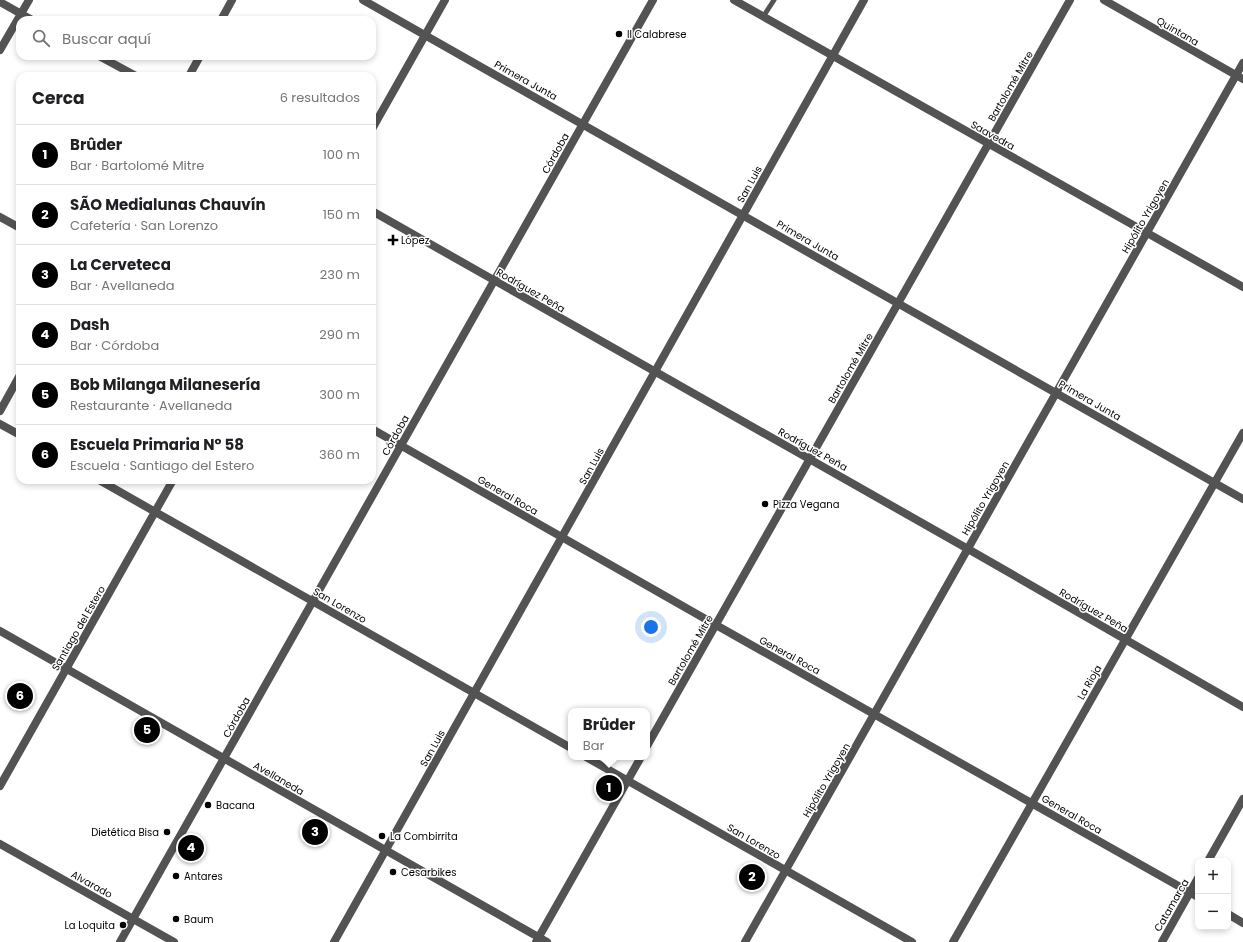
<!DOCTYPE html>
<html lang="es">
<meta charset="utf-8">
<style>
body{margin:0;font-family:Poppins,sans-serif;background:#f6f6f6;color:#202124}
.controls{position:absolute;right:12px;bottom:12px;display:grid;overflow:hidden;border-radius:8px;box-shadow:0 2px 6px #0003}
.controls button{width:36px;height:36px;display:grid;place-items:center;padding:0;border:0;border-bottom:1px solid #e0e0e0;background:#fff;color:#202124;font:20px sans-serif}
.you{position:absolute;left:651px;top:627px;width:14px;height:14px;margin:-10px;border:3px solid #fff;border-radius:50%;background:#1a73e8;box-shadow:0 0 0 6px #1a73e833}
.badge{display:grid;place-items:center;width:26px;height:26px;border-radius:50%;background:#000;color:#fff;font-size:13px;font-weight:700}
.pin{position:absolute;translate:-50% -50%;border:2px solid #fff;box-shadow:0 1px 4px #0006}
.popup{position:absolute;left:568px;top:708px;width:82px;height:52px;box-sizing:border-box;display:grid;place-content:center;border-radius:8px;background:#fff;filter:drop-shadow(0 1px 3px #0005);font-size:13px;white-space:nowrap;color:#757577}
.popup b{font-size:15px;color:#202124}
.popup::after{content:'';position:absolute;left:50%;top:100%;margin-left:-8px;border:8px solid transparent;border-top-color:#fff}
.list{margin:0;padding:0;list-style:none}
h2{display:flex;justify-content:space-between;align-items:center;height:52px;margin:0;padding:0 16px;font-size:17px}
h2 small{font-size:13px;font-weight:400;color:#757577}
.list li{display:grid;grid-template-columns:26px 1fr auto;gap:12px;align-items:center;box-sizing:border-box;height:60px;padding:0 16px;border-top:1px solid #e0e0e0}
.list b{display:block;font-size:15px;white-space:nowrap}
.list p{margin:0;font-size:13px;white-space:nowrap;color:#757577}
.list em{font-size:13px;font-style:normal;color:#757577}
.icon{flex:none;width:22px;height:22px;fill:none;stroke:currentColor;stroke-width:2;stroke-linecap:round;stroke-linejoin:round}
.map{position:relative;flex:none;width:1243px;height:942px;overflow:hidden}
.search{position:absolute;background:#fff;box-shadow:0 2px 6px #0003;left:16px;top:16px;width:360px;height:44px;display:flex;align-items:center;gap:10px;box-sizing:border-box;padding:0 14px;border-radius:12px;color:#757577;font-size:15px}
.panel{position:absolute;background:#fff;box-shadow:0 2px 6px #0003;left:16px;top:72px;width:360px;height:412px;border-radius:12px}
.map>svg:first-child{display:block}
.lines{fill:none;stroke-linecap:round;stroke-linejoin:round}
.lane{stroke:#535353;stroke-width:5}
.street{stroke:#535353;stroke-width:8}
.poi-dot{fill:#000;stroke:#fff;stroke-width:1.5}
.labels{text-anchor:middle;stroke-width:3;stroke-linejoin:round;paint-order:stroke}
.street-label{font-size:10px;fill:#000;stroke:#fff}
.poi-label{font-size:10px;fill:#000;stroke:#fff;text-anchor:start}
</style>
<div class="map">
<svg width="1243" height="942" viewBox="0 0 1243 942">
<rect width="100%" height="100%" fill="#fff"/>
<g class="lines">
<!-- lane -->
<path class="lane" d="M763,17L774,0"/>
<!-- street -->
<path class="street" d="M363,0L1243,499
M734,0L1243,287
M1104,0L1243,79
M0,2L32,20
M221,20L232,0
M0,50L29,0
M99,56L136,76
M189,76L200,56
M372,129L445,0
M372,211L968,549L1243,707
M0,217L20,228
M0,411L20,375
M0,424L20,435
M372,429L716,625L1198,897
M99,480L571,748
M0,631L547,942
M647,746L1070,0
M586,757L912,942
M0,786L173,480
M0,844L174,942
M1208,861L1243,799
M1228,914L1243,923
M120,942L653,0
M334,942L864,0
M536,942L641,757
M745,942L1243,63
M953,942L1243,433
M1162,942L1198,878"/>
</g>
<!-- markers -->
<g class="poi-dot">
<circle cx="619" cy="34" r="4"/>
<path d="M391 234h4v4h4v4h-4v4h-4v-4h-4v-4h4z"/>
<circle cx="765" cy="504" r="4"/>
<circle cx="208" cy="805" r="4"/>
<circle cx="167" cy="832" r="4"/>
<circle cx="382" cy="836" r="4"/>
<circle cx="393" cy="872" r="4"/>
<circle cx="176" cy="876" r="4"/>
<circle cx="176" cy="919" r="4"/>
<circle cx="123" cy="925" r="4"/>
</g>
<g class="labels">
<!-- street labels -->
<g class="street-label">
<text transform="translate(1178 31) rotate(30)" y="4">Quintana</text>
<text transform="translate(526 80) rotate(29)" y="4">Primera Junta</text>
<text transform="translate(1010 86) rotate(-60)" y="4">Bartolomé Mitre</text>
<text transform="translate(993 135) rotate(29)" y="4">Saavedra</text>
<text transform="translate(555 153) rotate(-61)" y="4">Córdoba</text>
<text transform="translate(749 184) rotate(-61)" y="4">San Luis</text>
<text transform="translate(1145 216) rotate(-60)" y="4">Hipólito Yrigoyen</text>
<text transform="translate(808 240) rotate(30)" y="4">Primera Junta</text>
<text transform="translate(531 290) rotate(30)" y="4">Rodríguez Peña</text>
<text transform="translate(850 368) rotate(-60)" y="4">Bartolomé Mitre</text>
<text transform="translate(1090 400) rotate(30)" y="4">Primera Junta</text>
<text transform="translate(395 435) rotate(-61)" y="4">Córdoba</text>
<text transform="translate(813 449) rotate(29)" y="4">Rodríguez Peña</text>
<text transform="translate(591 466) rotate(-61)" y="4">San Luis</text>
<text transform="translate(508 495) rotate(30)" y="4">General Roca</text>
<text transform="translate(985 498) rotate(-60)" y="4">Hipólito Yrigoyen</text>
<text transform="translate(340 605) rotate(30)" y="4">San Lorenzo</text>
<text transform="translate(1094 610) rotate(30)" y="4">Rodríguez Peña</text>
<text transform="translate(78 628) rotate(-60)" y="4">Santiago del Estero</text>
<text transform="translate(690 650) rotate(-60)" y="4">Bartolomé Mitre</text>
<text transform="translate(790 655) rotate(29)" y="4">General Roca</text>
<text transform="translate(1089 682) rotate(-60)" y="4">La Rioja</text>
<text transform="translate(236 717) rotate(-61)" y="4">Córdoba</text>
<text transform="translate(432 748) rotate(-61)" y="4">San Luis</text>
<text transform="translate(279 778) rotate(30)" y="4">Avellaneda</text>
<text transform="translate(826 780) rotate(-60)" y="4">Hipólito Yrigoyen</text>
<text transform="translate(1072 814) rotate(30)" y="4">General Roca</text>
<text transform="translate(754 841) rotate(30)" y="4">San Lorenzo</text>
<text transform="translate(92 884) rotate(29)" y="4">Alvarado</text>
<text transform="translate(1171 905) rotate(-60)" y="4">Catamarca</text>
</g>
<!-- poi labels -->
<g class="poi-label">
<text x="627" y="38">Il Calabrese</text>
<text x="401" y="244">López</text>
<text x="773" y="508">Pizza Vegana</text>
<text x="216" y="809">Bacana</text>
<text x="159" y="836" text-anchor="end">Dietética Bisa</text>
<text x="390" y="840">La Combirrita</text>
<text x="401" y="876">Cesarbikes</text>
<text x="184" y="880">Antares</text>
<text x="184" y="923">Baum</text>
<text x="115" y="929" text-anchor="end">La Loquita</text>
</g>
</g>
</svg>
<div class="controls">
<button>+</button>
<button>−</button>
</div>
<div class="you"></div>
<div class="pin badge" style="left:609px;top:788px">1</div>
<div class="popup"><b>Brûder</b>Bar</div>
<div class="pin badge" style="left:752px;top:877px">2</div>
<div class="pin badge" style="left:315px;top:832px">3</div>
<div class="pin badge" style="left:191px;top:848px">4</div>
<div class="pin badge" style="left:147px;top:730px">5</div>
<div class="pin badge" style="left:20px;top:696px">6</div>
<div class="search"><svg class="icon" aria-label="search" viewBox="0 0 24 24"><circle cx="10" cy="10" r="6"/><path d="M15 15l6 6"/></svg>Buscar aquí</div>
<section class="panel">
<h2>Cerca<small>6 resultados</small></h2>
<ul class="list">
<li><span class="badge">1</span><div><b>Brûder</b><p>Bar · Bartolomé Mitre</p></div><em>100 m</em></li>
<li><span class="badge">2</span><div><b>SÃO Medialunas Chauvín</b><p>Cafetería · San Lorenzo</p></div><em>150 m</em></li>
<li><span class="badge">3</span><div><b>La Cerveteca</b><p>Bar · Avellaneda</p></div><em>230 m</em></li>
<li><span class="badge">4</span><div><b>Dash</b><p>Bar · Córdoba</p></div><em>290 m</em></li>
<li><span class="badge">5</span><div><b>Bob Milanga Milanesería</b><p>Restaurante · Avellaneda</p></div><em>300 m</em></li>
<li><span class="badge">6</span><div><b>Escuela Primaria N° 58</b><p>Escuela · Santiago del Estero</p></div><em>360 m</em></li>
</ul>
</section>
</div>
